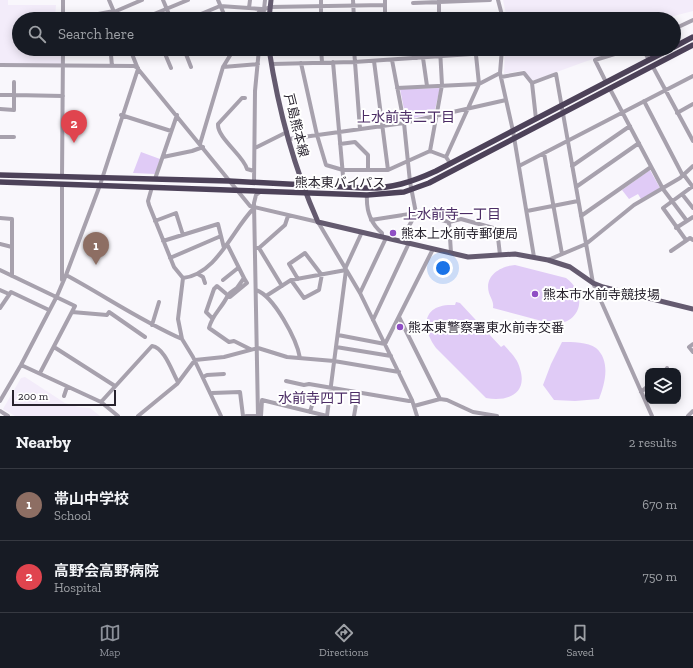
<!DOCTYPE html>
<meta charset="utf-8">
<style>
body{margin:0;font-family:"Zilla Slab","Noto Sans JP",serif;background:#242831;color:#f1f3f6}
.controls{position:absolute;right:12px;bottom:12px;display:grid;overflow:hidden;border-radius:8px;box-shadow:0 2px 10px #0003}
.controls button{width:36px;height:36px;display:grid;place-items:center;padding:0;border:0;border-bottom:1px solid #363941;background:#171b24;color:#f1f3f6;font:20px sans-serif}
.scale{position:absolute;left:12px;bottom:10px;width:104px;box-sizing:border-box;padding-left:4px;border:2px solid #28232e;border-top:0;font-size:11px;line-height:14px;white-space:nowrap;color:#28232e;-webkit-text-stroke:3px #fff;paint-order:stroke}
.you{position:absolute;left:443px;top:268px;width:14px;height:14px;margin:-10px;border:3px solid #fff;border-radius:50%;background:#1a73e8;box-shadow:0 0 0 6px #1a73e833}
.badge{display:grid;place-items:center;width:26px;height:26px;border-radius:50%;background:#8c9099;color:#fff;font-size:13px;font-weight:700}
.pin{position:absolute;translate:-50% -33px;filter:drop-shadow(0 1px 2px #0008)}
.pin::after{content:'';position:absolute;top:21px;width:14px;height:12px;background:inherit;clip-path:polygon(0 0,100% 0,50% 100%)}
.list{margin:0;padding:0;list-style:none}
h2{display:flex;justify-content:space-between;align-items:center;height:52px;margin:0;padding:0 16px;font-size:17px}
h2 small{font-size:13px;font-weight:400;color:#9ea1a6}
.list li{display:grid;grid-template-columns:26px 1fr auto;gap:12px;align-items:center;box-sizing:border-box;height:72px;padding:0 16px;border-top:1px solid #363941}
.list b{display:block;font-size:15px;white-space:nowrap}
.list p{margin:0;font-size:13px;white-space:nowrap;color:#9ea1a6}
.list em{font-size:13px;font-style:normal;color:#9ea1a6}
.icon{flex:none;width:22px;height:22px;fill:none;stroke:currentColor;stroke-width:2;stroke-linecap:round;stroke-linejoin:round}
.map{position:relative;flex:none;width:693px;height:416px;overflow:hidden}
.search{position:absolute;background:#171b24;box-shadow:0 2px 10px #0003;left:12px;right:12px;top:12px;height:44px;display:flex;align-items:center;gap:10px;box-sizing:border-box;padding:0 14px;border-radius:22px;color:#9ea1a6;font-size:15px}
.sheet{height:196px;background:#171b24}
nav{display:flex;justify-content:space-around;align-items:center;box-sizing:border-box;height:56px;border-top:1px solid #363941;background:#171b24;font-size:11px;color:#9ea1a6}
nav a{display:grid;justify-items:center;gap:2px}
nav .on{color:#8c9099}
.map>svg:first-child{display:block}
.built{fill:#f3ecfa}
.green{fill:#e0cbf6}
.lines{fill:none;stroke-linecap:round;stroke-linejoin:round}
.minor{stroke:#a7a1ad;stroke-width:4}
.major{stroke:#645a6f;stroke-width:5}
.highway{stroke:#4d4259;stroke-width:5.5}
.poi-dot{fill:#8f4ec4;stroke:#fff;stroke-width:1.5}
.labels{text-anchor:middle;stroke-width:4;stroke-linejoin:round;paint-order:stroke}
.street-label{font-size:13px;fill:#28232e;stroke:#fff}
.poi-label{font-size:13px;fill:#28232e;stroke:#fff;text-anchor:start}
.neighbourhood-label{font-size:14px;fill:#4b2c65;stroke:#fff}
</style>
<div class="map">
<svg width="693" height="416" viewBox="0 0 693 416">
<rect width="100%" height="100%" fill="#f9f7fc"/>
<!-- built -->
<path class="built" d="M0,0H8V5H56L55,17L62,19H19V49H62V64L0,63Z
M503,0H693V11L662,19H507Z
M505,49H626L587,61L532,81L524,70L504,74Z
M25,377L65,403L78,407L90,408L100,416H15L3,409L21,378Z"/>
<!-- green -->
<path class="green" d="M440,88L434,114L406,119L400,89Z
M141,152L160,159L155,174L133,173Z
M650,170L660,188L641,199L638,194L629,199L622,190Z
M515,265L566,278C588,294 582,324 553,324L493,308C494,302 491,299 489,293C484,276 500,266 515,265Z
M456,302L460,303L501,347L504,345C510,352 518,359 520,369C528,394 507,402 486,398L436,348C420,326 423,303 455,305Z
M562,342C572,342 588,342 596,348C611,361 605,384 599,399L575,401L554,400L543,385L551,364Z"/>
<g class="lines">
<!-- minor -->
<path class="minor" d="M109,0L117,19
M163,0L171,19
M218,0L226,19
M353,0L354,19
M385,0V19
M439,0V19
M498,0L503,19
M413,3L490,0
M249,8L250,0
M114,12L142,0
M419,18L472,16
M63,19V0
M72,19L114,11
M142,19L188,0
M189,19L220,6L262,9
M253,19L260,11L270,7L385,5
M263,19L265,0
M321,19V0
M410,19V16
M674,29L693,20
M109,49L111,55L112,66
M130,49L138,69L250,206L318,222L360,293L412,400L417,416
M155,49H156
M163,49L171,68
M184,49L191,67
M321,49L322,62
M354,49L360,129
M416,49L417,58
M502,49L500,73L513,131L534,257
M643,49L649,60
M321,52L406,49
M423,58L427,86
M392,60L404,123L410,182L416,213L401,241
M374,61L388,170
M333,62L344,187
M301,63L317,135L326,165L343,170H388L430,151L446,157L450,163
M272,64L354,62L501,52
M0,65L134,66L138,68
M223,67L258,64
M653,67L693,141
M501,77L524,73L532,83L556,74L593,283L652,416
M606,82L595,60L631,49
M532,83L536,119
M397,88L479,84L500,73
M610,89L663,189L687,221
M0,95H14V82
M245,98H242L218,124C217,138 244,156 247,169L254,171
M644,101L683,176
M0,109L14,110V95L63,96
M677,113L693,104
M121,115L171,131
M0,137H14
M289,139L404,123L506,100
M200,144L223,67L234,49
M340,144L355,142L368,155V170
M255,148L287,132
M430,151L442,85L440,49
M544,153L562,254
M163,157L192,151L203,147
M446,157L479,84L476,55
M519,166L693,76
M572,166L630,126
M684,175L693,187
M62,177L63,49
M155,179L177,115
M254,183L255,91L259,49
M62,184V280
M152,187L148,201L149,205L174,267L183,278
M576,187L639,143
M682,194L693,208
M367,195C366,211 370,223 382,233V237
M527,211L578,201
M581,216L651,167
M0,218L12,219V276
M371,220L416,213L449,222L451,253
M155,221L176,213L183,235
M449,222L461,219L497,229L500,255
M676,228L693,217
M686,240L663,208L693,186
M163,241L218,224L224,248
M0,244L12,247
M227,244L244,278
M255,248H259L285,225L288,216
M259,248L282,286
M671,251L690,238L693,240
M170,258L221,236
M548,260L586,244L634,205L680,178L693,166
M345,269L362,232
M0,270L75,306L40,373
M198,274L203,277L205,283
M66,275C105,296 141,321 182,339
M183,278L178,319L182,339L193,357L221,416
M183,278C217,274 232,230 254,208
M298,279L289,264L305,253L321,274
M223,280L238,268
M291,280L304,298L319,290L322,274
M0,290L9,294
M256,290C274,296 297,340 300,358
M230,293L237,288L244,278L247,283L230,297H227C221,309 212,315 209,328L229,342L234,341L250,349
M360,293L386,238
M266,296L291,280L346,270L327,416
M0,308L11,292L49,310
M72,312L107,315L109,312L145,337
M399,317L440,399
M212,318L206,312L214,289L217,286L230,297
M373,320L409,243
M152,325L159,302
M338,335L385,344L433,249
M693,344L689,347L693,352
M54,347L115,386
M336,347L391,356
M21,365L101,402L118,416
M665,371L667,368
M203,377L207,375L224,374
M286,381L304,385L309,384L409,401L412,400
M641,392L648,386
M212,393L240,392L243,416
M64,396L67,387
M0,401L21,365L57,296L66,275L100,185L138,69
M101,402L152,346C165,348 172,372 178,382
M414,406L440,399L447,400L473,412L497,416
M0,411L8,416
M310,412L315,395L327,397
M138,416L177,384L195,360L224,357L258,348L287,357L334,361L399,372
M246,416H261L262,400L327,416
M258,416L254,203L256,195L260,192
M354,416L358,393
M688,416L693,411"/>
<!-- major -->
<path class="major" d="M269,19L271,0
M269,49C278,108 294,168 318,222L468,257L515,254L548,260L570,267L593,283L603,287L693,309"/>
<!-- highway -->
<path class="highway" d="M674,47L693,37
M0,175L229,181L364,188C391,189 412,182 436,171L670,49
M0,182L367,195L404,192L429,183L693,45"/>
</g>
<!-- markers -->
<g class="poi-dot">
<circle cx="393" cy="233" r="4"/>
<circle cx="535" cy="294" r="4"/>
<circle cx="400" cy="327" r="4"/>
</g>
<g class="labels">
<!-- street labels -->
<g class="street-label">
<text transform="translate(297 125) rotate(76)" y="5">戸島熊本線</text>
<text x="340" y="187">熊本東バイパス</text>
</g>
<!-- poi labels -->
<g class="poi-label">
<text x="401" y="238">熊本上水前寺郵便局</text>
<text x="543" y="299">熊本市水前寺競技場</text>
<text x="408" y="332">熊本東警察署東水前寺交番</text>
</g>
<!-- neighbourhood labels -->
<g class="neighbourhood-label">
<text x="406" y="122">上水前寺二丁目</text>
<text x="452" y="219">上水前寺一丁目</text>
<text x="320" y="403">水前寺四丁目</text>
</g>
</g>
</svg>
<div class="controls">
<button><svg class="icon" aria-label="layers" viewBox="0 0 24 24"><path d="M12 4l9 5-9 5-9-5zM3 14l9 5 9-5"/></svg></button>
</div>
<div class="scale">200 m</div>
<div class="you"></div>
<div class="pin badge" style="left:96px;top:265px;background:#8d6e63">1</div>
<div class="pin badge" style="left:74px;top:143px;background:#e0444e">2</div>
<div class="search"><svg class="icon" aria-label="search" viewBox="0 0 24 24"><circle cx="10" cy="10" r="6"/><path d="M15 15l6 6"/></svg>Search here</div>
</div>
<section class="sheet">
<h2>Nearby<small>2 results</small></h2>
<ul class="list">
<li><span class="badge" style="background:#8d6e63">1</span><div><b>帯山中学校</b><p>School</p></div><em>670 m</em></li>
<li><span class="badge" style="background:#e0444e">2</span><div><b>高野会高野病院</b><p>Hospital</p></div><em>750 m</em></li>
</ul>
</section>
<nav>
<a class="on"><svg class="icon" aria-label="map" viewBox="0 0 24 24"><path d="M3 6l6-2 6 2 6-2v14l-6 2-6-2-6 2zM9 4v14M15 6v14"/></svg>Map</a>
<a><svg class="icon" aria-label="directions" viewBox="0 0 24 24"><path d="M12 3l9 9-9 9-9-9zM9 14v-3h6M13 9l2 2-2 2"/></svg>Directions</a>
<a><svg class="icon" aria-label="saved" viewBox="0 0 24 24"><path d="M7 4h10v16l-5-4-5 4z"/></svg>Saved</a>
</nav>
